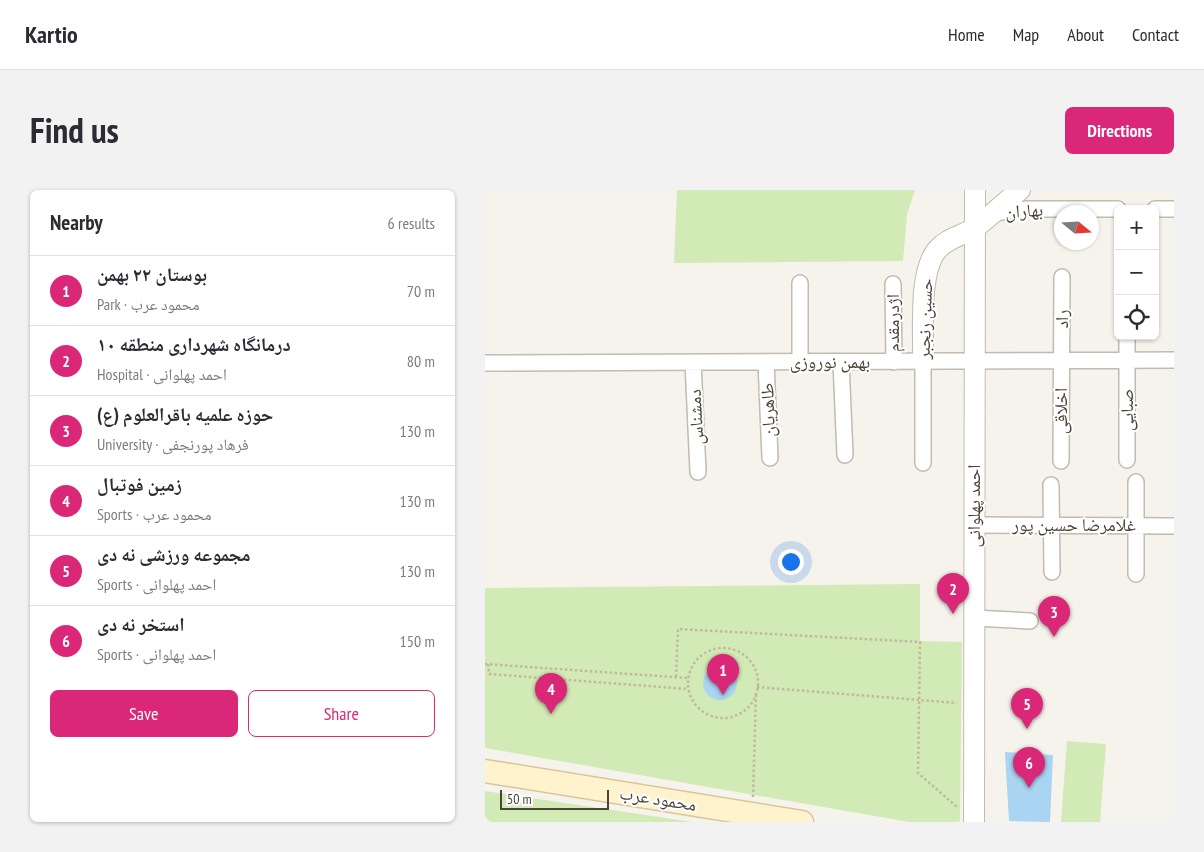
<!DOCTYPE html>
<meta charset="utf-8">
<style>
body{margin:0;font-family:"PT Sans Narrow","Noto Naskh Arabic",sans-serif;background:#f2f2f3;color:#2b2b33}
.controls{position:absolute;right:15px;top:15px;display:grid;overflow:hidden;border-radius:8px;box-shadow:0 1px 4px #0004}
.controls button{width:45px;height:45px;display:grid;place-items:center;padding:0;border:0;border-bottom:1px solid #e1e1e2;background:#fff;color:#2b2b33;font:25px sans-serif}
.compass{position:absolute;left:569px;top:15px;width:45px;height:45px;border-radius:50%;background:#fff;box-shadow:0 1px 4px #0004;rotate:108deg}
.scale{position:absolute;left:15px;bottom:12px;width:109px;box-sizing:border-box;padding-left:5px;border:2px solid #4b4439;border-top:0;font-size:14px;line-height:18px;white-space:nowrap;color:#4b4439;-webkit-text-stroke:4px #fff;paint-order:stroke}
.you{position:absolute;left:305px;top:371px;width:18px;height:18px;margin:-12px;border:4px solid #fff;border-radius:50%;background:#1a73e8;box-shadow:0 0 0 8px #1a73e833}
.badge{display:grid;place-items:center;width:32px;height:32px;border-radius:50%;background:#db2777;color:#fff;font-size:16px;font-weight:700}
.pin{position:absolute;translate:-50% -41px;filter:drop-shadow(0 1px 2px #0008)}
.pin::after{content:'';position:absolute;top:26px;width:18px;height:15px;background:inherit;clip-path:polygon(0 0,100% 0,50% 100%)}
.list{margin:0;padding:0;list-style:none}
h2{display:flex;justify-content:space-between;align-items:center;height:65px;margin:0;padding:0 20px;font-size:21px}
h2 small{font-size:16px;font-weight:400;color:#7c7c81}
.list li{display:grid;grid-template-columns:32px 1fr auto;gap:15px;align-items:center;box-sizing:border-box;height:70px;padding:0 20px;border-top:1px solid #e1e1e2}
.list b{display:block;font-size:19px;white-space:nowrap}
.list p{margin:0;font-size:16px;white-space:nowrap;color:#7c7c81}
.list em{font-size:16px;font-style:normal;color:#7c7c81}
.actions{display:flex;gap:10px;padding:15px 20px}
.actions a{flex:1;padding:11px 0;border:1px solid #db2777;border-radius:8px;text-align:center;font-size:18px;color:#db2777}
.actions .main{background:#db2777;color:#fff}
.icon{flex:none;width:28px;height:28px;fill:none;stroke:currentColor;stroke-width:2;stroke-linecap:round;stroke-linejoin:round}
.map{position:relative;flex:none;width:689px;height:632px;overflow:hidden;border-radius:8px}
header{display:flex;align-items:center;gap:30px;box-sizing:border-box;height:70px;padding:0 25px;background:#fff;border-bottom:1px solid #e1e1e2}
header strong{font-size:24px}
nav{display:flex;gap:28px;margin-inline-start:auto;font-size:18px}
.intro{display:flex;align-items:center;justify-content:space-between;box-sizing:border-box;height:120px;padding:0 30px}
h1{margin:0;font-size:35px}
.button{padding:12px 22px;border-radius:8px;background:#db2777;color:#fff;font-size:18px;font-weight:700}
main{display:flex;gap:30px;padding:0 30px}
aside{flex:1;background:#fff;border-radius:8px;box-shadow:0 1px 4px #0004}
.map>svg:first-child{display:block}
.green{fill:#d2eab5}
.water{fill:#a9d4f2}
.lines{fill:none;stroke-linecap:round;stroke-linejoin:round}
.minor-casing{stroke:#c2bbae;stroke-width:18}
.tertiary-casing{stroke:#c2bbae;stroke-width:22}
.secondary-casing{stroke:#d6c79b;stroke-width:25}
.path{stroke:#c4b79f;stroke-width:2.5;stroke-dasharray:2.5 2.5;stroke-linecap:butt}
.minor{stroke:#fff;stroke-width:15}
.tertiary{stroke:#fff;stroke-width:20}
.secondary{stroke:#fff3cd;stroke-width:22}
.labels{text-anchor:middle;stroke-width:4;stroke-linejoin:round;paint-order:stroke}
.street-label{font-size:18px;fill:#4b4439;stroke:#fff}
</style>
<header>
<strong>Kartio</strong>
<nav><a>Home</a><a>Map</a><a>About</a><a>Contact</a></nav>
</header>
<div class="intro"><h1>Find us</h1><a class="button">Directions</a></div>
<main>
<aside>
<h2>Nearby<small>6 results</small></h2>
<ul class="list">
<li><span class="badge">1</span><div><b>بوستان ۲۲ بهمن</b><p>Park · محمود عرب</p></div><em>70 m</em></li>
<li><span class="badge">2</span><div><b>درمانگاه شهرداری منطقه ۱۰</b><p>Hospital · احمد پهلوانی</p></div><em>80 m</em></li>
<li><span class="badge">3</span><div><b>حوزه علمیه باقرالعلوم (ع)</b><p>University · فرهاد پورنجفی</p></div><em>130 m</em></li>
<li><span class="badge">4</span><div><b>زمین فوتبال</b><p>Sports · محمود عرب</p></div><em>130 m</em></li>
<li><span class="badge">5</span><div><b>مجموعه ورزشی نه دی</b><p>Sports · احمد پهلوانی</p></div><em>130 m</em></li>
<li><span class="badge">6</span><div><b>استخر نه دی</b><p>Sports · احمد پهلوانی</p></div><em>150 m</em></li>
</ul>
<div class="actions"><a class="main">Save</a><a>Share</a></div>
</aside>
<div class="map">
<svg width="689" height="632" viewBox="0 0 689 632">
<rect width="100%" height="100%" fill="#f6f3ec"/>
<!-- green -->
<path class="green" d="M192,0H430L422,24L418,71L189,73Z
M435,394V451L477,452L475,631L473,632H424L0,558V398Z
M582,551L621,554L615,632H576Z
M0,601L207,632H0Z"/>
<!-- water -->
<path class="water" d="M218 493a17 17 0 1 1 34 0a17 17 0 1 1-34 0Z
M520,562L568,565L565,632L524,631Z"/>
<g class="lines">
<!-- minor casing -->
<g class="minor-casing">
<path id="minor" d="M670,19H689
M508,23L542,19H633
M408,94L409,172
M208,172L213,282
M281,172L285,268
M315,172V93
M356,172L360,265
M0,173L689,170
M642,270V146
M576,271L577,87
M438,273V172
M651,292V384
M566,295L567,382
M489,335L689,336
M489,428L545,431"/>
</g>
<!-- tertiary casing -->
<g class="tertiary-casing">
<path id="tertiary" d="M438,172C439,142 433,83 452,60C463,47 478,46 491,37C506,26 520,12 535,0
M489,632L490,0"/>
</g>
<!-- secondary casing -->
<g class="secondary-casing">
<path id="secondary" d="M0,581L317,632"/>
</g>
<!-- path -->
<path class="path" d="M203 493a35 35 0 1 1 70 0a35 35 0 1 1-70 0Z
M0,474L203,488
M3,474L4,484L203,499
M191,487L193,439L435,452L433,583L472,617
M272,497L472,513
M268,607L271,505"/>
<!-- minor -->
<use href="#minor" class="minor"/>
<!-- tertiary -->
<use href="#tertiary" class="tertiary"/>
<!-- secondary -->
<use href="#secondary" class="secondary"/>
</g>
<g class="labels">
<!-- street labels -->
<g class="street-label">
<text transform="translate(539 21) rotate(-4)" y="6">بهاران</text>
<text transform="translate(440 129) rotate(-88)" y="6">حسین رنجبر</text>
<text transform="translate(577 129) rotate(-90)" y="6">راد</text>
<text transform="translate(408 133) rotate(-90)" y="6">اژدرمقدم</text>
<text x="345" y="178">بهمن نوروزی</text>
<text transform="translate(283 220) rotate(-92)" y="6">طاهریان</text>
<text transform="translate(642 220) rotate(-90)" y="6">صبایی</text>
<text transform="translate(576 221) rotate(-90)" y="6">اخلاقی</text>
<text transform="translate(211 227) rotate(-93)" y="6">دمشناس</text>
<text transform="translate(489 316) rotate(-90)" y="6">احمد پهلوانی</text>
<text x="589" y="341">غلامرضا حسین پور</text>
<text transform="translate(173 609) rotate(9)" y="6">محمود عرب</text>
</g>
</g>
</svg>
<div class="controls">
<button>+</button>
<button>−</button>
<button><svg class="icon" aria-label="locate" viewBox="0 0 24 24"><circle cx="12" cy="12" r="6"/><path d="M12 2v4M12 18v4M2 12h4M18 12h4"/></svg></button>
</div>
<svg class="compass" viewBox="-18 -18 36 36"><path d="M0-13l5 13h-10z" fill="#e53935"/><path d="M0 13l5-13h-10z" fill="#7c7c81"/></svg>
<div class="scale">50 m</div>
<div class="you"></div>
<div class="pin badge" style="left:238px;top:505px">1</div>
<div class="pin badge" style="left:468px;top:424px">2</div>
<div class="pin badge" style="left:569px;top:447px">3</div>
<div class="pin badge" style="left:66px;top:524px">4</div>
<div class="pin badge" style="left:542px;top:539px">5</div>
<div class="pin badge" style="left:544px;top:598px">6</div>
</div>
</main>
